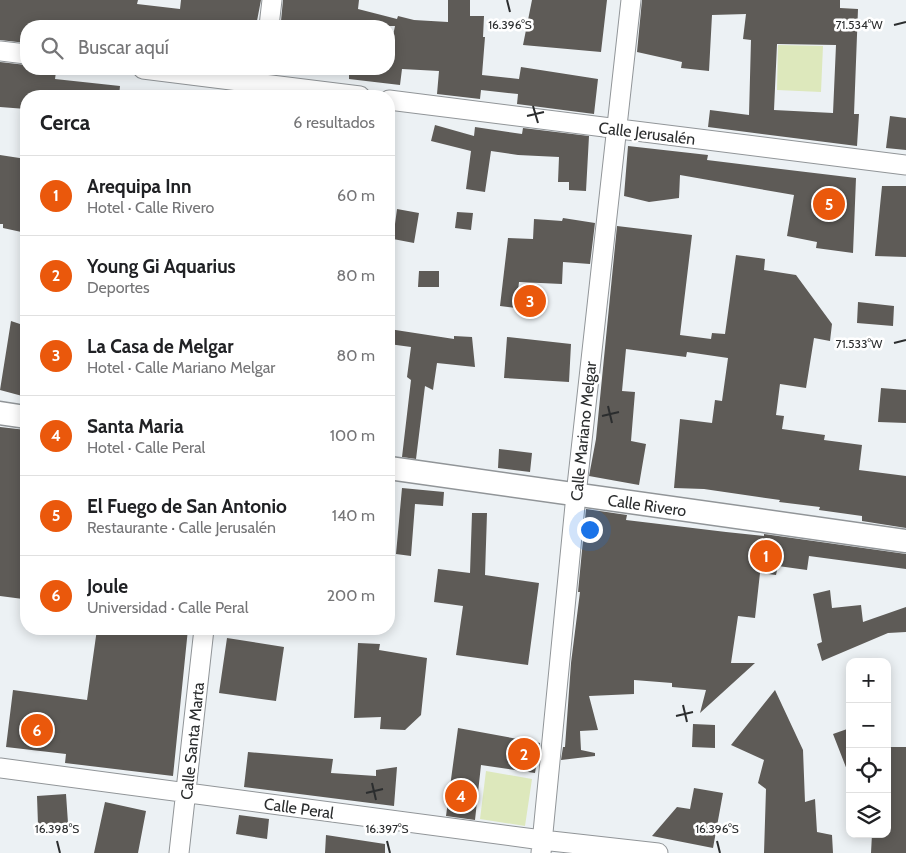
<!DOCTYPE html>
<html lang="es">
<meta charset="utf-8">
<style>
body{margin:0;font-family:Cabin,sans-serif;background:#f2f2f2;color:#202124}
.controls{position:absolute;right:15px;bottom:15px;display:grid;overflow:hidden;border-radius:10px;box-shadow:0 2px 12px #0003}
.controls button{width:45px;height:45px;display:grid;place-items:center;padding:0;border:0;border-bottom:1px solid #e0e0e0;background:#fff;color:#202124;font:25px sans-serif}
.you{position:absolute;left:589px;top:529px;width:18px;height:18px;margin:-12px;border:4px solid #fff;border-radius:50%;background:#1a73e8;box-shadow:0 0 0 8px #1a73e833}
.badge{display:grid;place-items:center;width:32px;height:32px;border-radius:50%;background:#ea580c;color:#fff;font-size:16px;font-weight:700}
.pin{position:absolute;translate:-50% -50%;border:2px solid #fff;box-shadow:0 1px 5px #0006}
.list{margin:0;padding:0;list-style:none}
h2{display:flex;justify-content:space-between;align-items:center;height:65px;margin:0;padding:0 20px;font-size:21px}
h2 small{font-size:16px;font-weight:400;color:#757577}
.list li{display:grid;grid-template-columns:32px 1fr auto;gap:15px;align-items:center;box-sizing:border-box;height:80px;padding:0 20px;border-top:1px solid #e0e0e0}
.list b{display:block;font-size:19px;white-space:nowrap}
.list p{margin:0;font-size:16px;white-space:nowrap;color:#757577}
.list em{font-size:16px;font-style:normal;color:#757577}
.icon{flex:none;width:28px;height:28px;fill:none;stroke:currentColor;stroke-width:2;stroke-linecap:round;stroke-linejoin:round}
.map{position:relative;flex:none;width:906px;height:853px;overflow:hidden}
.search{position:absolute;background:#fff;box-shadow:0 2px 12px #0003;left:20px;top:20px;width:375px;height:55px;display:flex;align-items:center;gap:12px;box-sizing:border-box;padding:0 18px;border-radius:20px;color:#757577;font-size:19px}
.panel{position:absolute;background:#fff;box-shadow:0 2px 12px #0003;left:20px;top:90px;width:375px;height:545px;border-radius:20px}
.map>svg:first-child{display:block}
.green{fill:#dde8bc}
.building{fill:#5e5b57;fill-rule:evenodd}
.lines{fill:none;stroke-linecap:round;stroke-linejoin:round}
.minor-casing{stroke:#919598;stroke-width:21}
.tertiary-casing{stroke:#919598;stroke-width:25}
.minor{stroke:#fff;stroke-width:19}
.tertiary{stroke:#fff;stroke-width:22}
.ticks{fill:none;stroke:#2b2d2e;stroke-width:2}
.labels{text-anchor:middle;stroke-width:5;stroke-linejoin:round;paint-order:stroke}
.street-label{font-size:16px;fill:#2b2d2e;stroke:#fff}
.ticks-label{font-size:12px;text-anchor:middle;fill:#2b2d2e;stroke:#fff;stroke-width:5;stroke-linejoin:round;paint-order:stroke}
</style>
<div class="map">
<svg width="906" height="853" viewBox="0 0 906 853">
<rect width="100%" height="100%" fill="#ecf1f4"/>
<!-- green -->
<path class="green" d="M778,45L823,46L821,92L777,90Z
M486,771L532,779L525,826L480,819Z"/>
<!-- building -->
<path class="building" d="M0,0H138L137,4L180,9L181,0H261L256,26H26V43L0,40Z
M283,0H359L358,9L397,19L398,16L414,20L448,22V0H470V16H484L483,37H485L482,75L519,79L521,67L598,79L594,114L517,104L518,94L481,90L480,99L437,94L439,71L402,69L400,85L349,79V69H393H389V55L395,26H307L281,21Z
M532,0H607L601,52L523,45Z
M642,0H840V8L858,9L854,114H859L857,146L708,127L710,110L749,115L751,40L743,39L746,14L712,15L709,71L681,68L682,62L637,52ZM777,44L836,45L833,113L774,110Z
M0,62L26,65V69L56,72L55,79L120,86L119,96H77L53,93V96H26V109L0,107Z
M890,116L906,118V150L886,148Z
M435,125L474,136L475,127L522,134L523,128L589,136L586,191L569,190V182H558L559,157L518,155L491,151L485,192L466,189L471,151L431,141Z
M628,146L708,155L707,160L856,178L853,253L816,248L817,242L787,236L794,195L680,175L679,198L649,202L624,196Z
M0,155L26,159V233L3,228V224H0Z
M882,186H906V257L875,256Z
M397,209L419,213L414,243L393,239Z
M457,212L473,213L471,230L455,228Z
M563,218L595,223L590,264L563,262L562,284L519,282L516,308L500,306L508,238L533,239L534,219L562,221Z
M617,226L692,235L680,335L711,339L712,333L725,334L736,255L765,259L764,270L796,275L832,324L830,341L814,338L806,388L780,384L776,415L784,416L782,429L825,435L824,440L862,445L859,470L906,476V528L862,521V516L819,510L820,507L779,502L780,500L704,489L674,488L680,419L712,423L715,400L722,401L728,358L687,352L686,357L626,349L622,391L635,392L631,441L646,444L639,485L589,476L596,439Z
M419,271H439V287H418Z
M858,302L894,306L893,326L857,323Z
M11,321L26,326V397L0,390Z
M389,329L454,339V336L472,337L475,367L437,363L433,390L425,386L416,459L402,457L411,380L407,377L411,347L389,344Z
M507,337L571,344L569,382L504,378Z
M881,388L906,390V423L878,422Z
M0,427L26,430V597L23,599L0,596Z
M499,449L532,453L530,472L498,468Z
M402,488L444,492L443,506L415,504L411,556L396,554Z
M586,509L627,515L626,520L726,532L764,536V534L906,554V569L809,556L807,570L778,566L776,575L760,573L755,618L738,616L731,663H755L700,713L706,690L672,687V683L634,680V694L589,696L598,730L580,731L581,750L595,753V756L561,760L563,747H565L571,663L580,592H578Z
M472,513H487L485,575L539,583L528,665L456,655L463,606L434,602L438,569L470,573Z
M830,590L832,608L861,605L863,622L906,607V632L888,633L822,661L817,644L822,642L813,594Z
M97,629H188L173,776L65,763L66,754L6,747L13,690L87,700Z
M227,638L284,647L276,701L219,693Z
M358,643L380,644L379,650L427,658L421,715L405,730L380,729L381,717L354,718Z
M775,690L803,750L805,802L815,799L817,832L832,835L833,853H764L766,789L758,783L764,760L731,745Z
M693,724L715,725V748L692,747Z
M458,728L540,743L535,773L481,765L475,820L446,816Z
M850,728V775H849L833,734Z
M887,747H906V853H871L872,834H887Z
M248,752L333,759L331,773L376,776V770L397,767L394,806L244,787Z
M694,788L723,793L713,848L652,836L677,807L690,809Z
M66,794L68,823L38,825L37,796Z
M105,802L146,811L138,853H94Z
M239,815L269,819L267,839L236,834Z
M326,835L385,844V853H325Z"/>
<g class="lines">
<!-- minor casing -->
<g class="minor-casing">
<path id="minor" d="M269,26L272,0
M0,51L26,54
M143,69L360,96
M389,100L906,165
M0,768L542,840L658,853
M179,853L204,629
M541,853L576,495L631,0"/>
</g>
<!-- tertiary casing -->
<g class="tertiary-casing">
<path id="tertiary" d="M0,413L26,417
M389,468L906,541"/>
</g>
<!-- minor -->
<use href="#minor" class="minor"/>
<!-- tertiary -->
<use href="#tertiary" class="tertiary"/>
</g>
<!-- ticks -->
<path class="ticks" d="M507,0L510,12M894,25L906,22M533,106L538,123M527,116L544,112M894,343L906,340M608,406L612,423M602,416L619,412M683,705L687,722M676,716L693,712M372,783L376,800M366,793L383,789M57,841L60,853M387,841L390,853M717,841L720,853"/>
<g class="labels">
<!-- street labels -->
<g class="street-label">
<text transform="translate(647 133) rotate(7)" y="6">Calle Jerusalén</text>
<text transform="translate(583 431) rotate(-84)" y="6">Calle Mariano Melgar</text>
<text transform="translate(647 505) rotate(8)" y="6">Calle Rivero</text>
<text transform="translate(192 741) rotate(-84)" y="6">Calle Santa Marta</text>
<text transform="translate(299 808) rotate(8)" y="6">Calle Peral</text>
</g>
</g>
<g class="ticks-label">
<text x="510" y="29">16.396°S</text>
<text x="859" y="29">71.534°W</text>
<text x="859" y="348">71.533°W</text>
<text x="57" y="833">16.398°S</text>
<text x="387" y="833">16.397°S</text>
<text x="717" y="833">16.396°S</text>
</g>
</svg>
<div class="controls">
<button>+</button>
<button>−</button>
<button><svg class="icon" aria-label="locate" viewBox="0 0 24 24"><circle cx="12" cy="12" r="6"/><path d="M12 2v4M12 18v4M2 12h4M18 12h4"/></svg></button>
<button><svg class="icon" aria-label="layers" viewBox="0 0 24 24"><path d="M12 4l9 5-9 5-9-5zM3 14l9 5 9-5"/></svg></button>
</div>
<div class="you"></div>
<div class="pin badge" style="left:766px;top:556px">1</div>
<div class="pin badge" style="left:524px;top:754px">2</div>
<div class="pin badge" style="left:530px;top:301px">3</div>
<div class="pin badge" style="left:461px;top:796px">4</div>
<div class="pin badge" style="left:829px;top:204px">5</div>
<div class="pin badge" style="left:37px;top:730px">6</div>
<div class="search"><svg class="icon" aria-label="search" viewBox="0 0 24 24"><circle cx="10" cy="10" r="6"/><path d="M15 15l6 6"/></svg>Buscar aquí</div>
<section class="panel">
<h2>Cerca<small>6 resultados</small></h2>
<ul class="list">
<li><span class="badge">1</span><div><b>Arequipa Inn</b><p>Hotel · Calle Rivero</p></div><em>60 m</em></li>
<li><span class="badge">2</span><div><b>Young Gi Aquarius</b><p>Deportes</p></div><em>80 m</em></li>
<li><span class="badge">3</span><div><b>La Casa de Melgar</b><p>Hotel · Calle Mariano Melgar</p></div><em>80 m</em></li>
<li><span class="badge">4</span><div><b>Santa Maria</b><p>Hotel · Calle Peral</p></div><em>100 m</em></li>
<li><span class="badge">5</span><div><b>El Fuego de San Antonio</b><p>Restaurante · Calle Jerusalén</p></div><em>140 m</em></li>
<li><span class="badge">6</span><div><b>Joule</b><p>Universidad · Calle Peral</p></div><em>200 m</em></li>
</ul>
</section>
</div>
